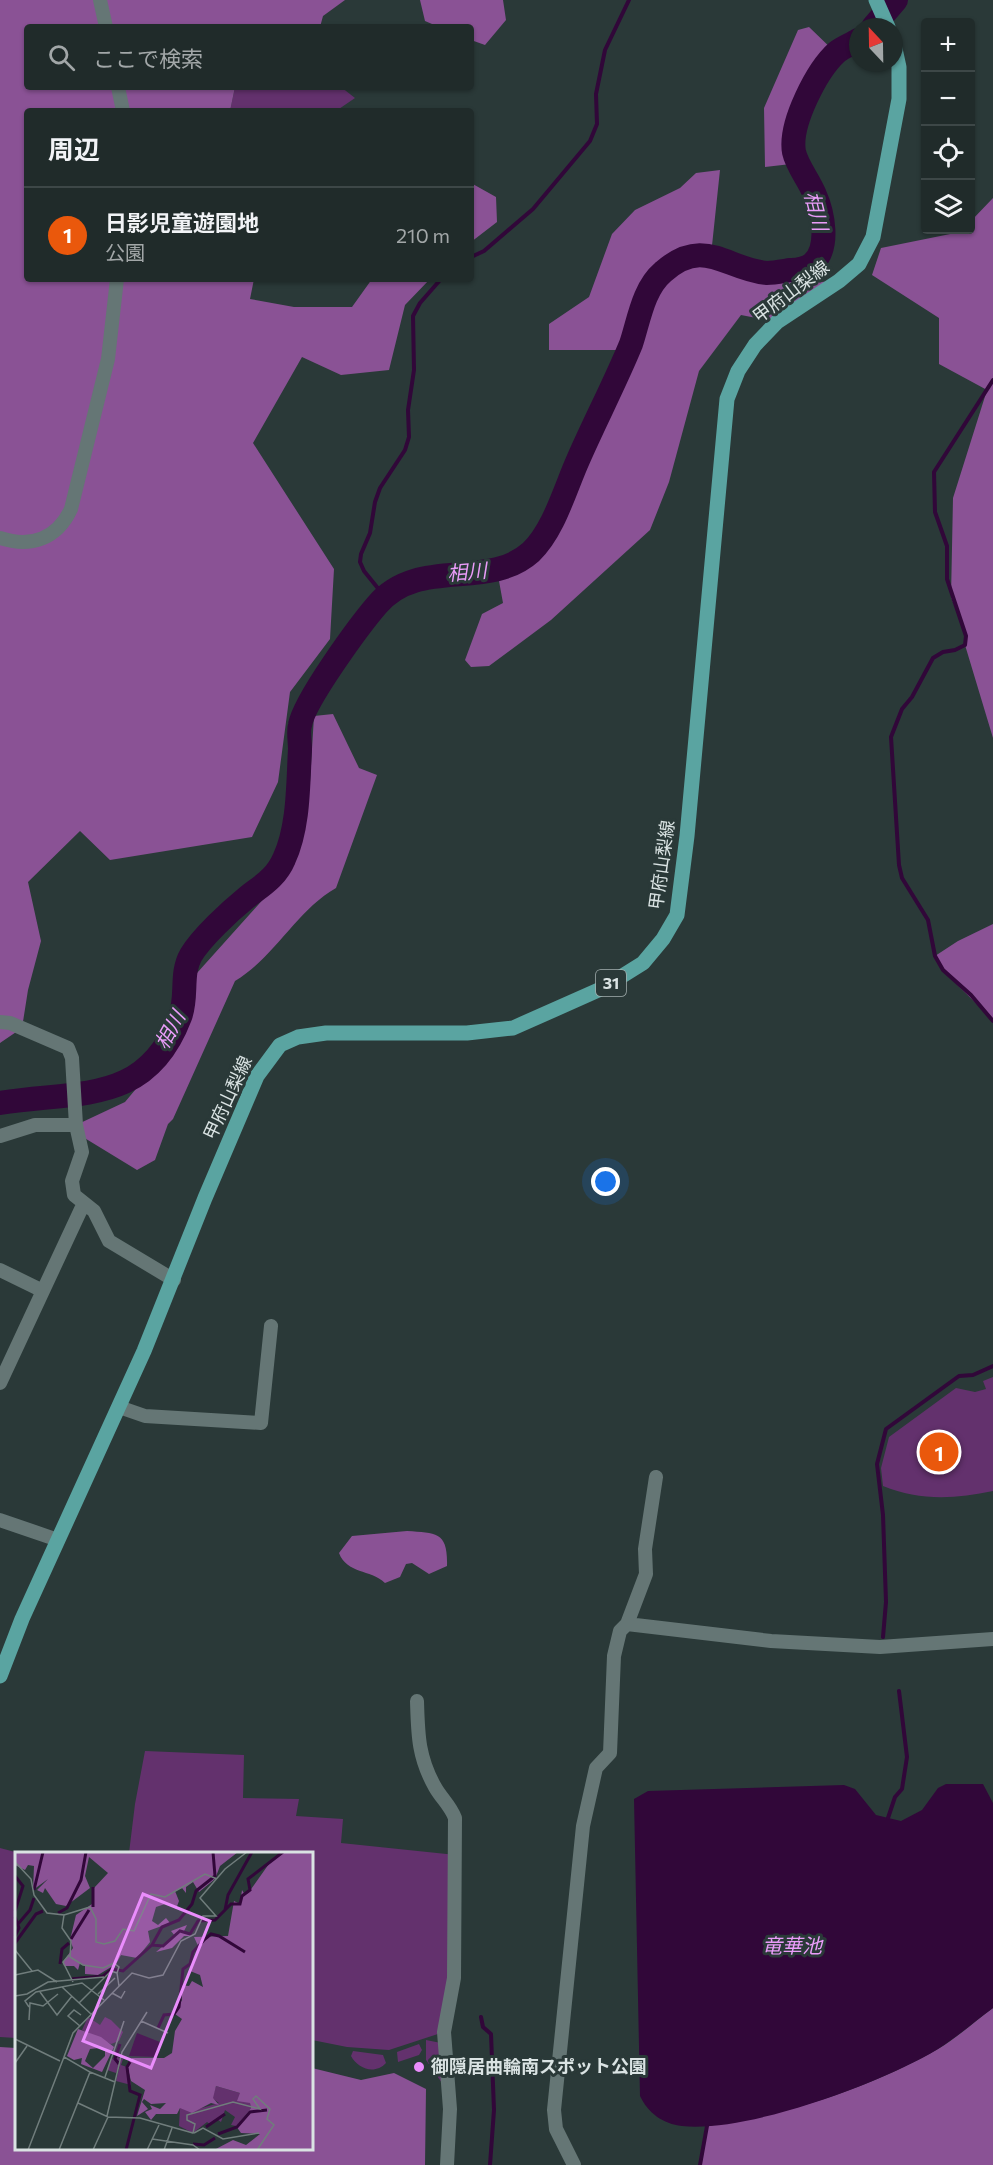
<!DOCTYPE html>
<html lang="ja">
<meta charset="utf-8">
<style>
body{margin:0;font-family:Commissioner,"Noto Sans JP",sans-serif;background:#283332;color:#f1f3f6}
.controls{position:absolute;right:18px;top:18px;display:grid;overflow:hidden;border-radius:6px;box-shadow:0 2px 4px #0004}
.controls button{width:54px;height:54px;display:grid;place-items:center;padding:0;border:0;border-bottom:2px solid #3d4747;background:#202b2a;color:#f1f3f6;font:30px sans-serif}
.compass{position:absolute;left:849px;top:18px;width:54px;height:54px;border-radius:50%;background:#202b2a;box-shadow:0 2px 4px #0004;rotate:338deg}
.you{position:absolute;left:606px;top:1182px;width:21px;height:21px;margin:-15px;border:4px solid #fff;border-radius:50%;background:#1a73e8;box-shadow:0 0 0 9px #1a73e833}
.badge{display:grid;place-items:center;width:39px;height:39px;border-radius:50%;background:#ea580c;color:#fff;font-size:20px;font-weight:700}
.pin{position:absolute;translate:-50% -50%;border:3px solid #fff;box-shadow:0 2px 6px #0006}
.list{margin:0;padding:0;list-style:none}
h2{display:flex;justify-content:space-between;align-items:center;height:78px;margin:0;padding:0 24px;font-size:26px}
h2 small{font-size:20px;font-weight:400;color:#a2a7a8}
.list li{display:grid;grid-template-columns:39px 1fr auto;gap:18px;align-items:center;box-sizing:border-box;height:96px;padding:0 24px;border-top:2px solid #3d4747}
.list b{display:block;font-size:22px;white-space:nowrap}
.list p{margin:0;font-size:20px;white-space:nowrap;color:#a2a7a8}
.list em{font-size:20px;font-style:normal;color:#a2a7a8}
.icon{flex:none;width:33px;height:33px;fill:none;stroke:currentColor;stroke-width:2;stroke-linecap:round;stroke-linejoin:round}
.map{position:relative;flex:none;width:993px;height:2165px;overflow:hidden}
.search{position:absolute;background:#202b2a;box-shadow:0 2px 4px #0004;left:24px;top:24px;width:450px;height:66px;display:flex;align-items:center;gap:15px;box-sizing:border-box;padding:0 21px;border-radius:6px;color:#a2a7a8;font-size:22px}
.panel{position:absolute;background:#202b2a;box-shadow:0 2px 4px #0004;left:24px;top:108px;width:450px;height:174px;border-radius:6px}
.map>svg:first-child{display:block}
.green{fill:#63316d}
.forest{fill:#8a5295}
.water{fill:#310739}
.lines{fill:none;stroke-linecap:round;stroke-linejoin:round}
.stream{stroke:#310739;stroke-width:4}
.river{stroke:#310739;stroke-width:24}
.minor{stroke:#657675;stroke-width:14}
.primary{stroke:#5aa4a1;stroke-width:15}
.poi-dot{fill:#ea8dfc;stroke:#2a3938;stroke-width:2}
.labels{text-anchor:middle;stroke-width:6;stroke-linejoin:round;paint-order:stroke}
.shield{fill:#2a3938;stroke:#a5b0b0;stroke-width:1.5}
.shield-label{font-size:16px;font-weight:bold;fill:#dae3e3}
.street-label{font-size:18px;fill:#dae3e3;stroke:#2a3938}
.poi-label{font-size:18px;font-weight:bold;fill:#dae3e3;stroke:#2a3938;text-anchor:start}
.water-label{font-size:20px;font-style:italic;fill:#ea9cf9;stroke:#2a3938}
.inset-river{fill:none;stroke:#310739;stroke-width:3}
.inset-road{fill:none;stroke:#707d7c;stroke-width:1.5}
.view{fill:#ea8dfc;fill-opacity:0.15;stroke:#ea8dfc;stroke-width:3}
.inset-edge{fill:none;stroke:#dae3e3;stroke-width:3}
</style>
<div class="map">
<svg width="993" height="2165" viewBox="0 0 993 2165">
<rect width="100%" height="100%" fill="#2a3938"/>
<!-- green -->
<path class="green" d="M235,87H341L355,98L336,111H230Z
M993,1377V1491C955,1499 919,1501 883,1486L881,1468L889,1437L956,1388L975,1392L986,1389L983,1381Z
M145,1751L244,1755L243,1798L299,1799L296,1816L343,1819L341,1843L456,1855L444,2032L389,2050L347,2047L312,2040V1853H129L135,1804Z
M0,1848L19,1853H16V2038L0,2037Z
M426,2040L441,2043L442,2083L426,2060Z
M419,2044L422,2050L419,2055L398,2062L397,2052Z
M353,2051L383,2055L386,2063C375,2075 358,2069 351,2056Z"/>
<!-- forest -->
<path class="forest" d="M0,0H345L323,16L320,27H27V87H235L230,111H27V279H254L250,299L294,307H352L372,279H430L405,305L389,370L341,375L302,357L253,443L334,569L330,639L290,692L278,782L252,837L110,860L80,831L28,882L41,941L28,990L22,1028L0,1043Z
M420,0H503L506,20L485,45L471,40V27H439L425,21Z
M809,27L836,53C820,77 797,103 794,132C792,143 795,153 791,164L765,167L764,108L798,30Z
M720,170L711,255L747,277L801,283L839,281L777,322L741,315L699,371L669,482L650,530L551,620L489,666L471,667L465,660L482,614L503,603L497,570L529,554L543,535L628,350H549V324L589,297L612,234L635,210L680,188L696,173Z
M471,183L496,197L497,222L471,242Z
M993,198V738L965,645L966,636L951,597L953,498L987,390L939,364V318L872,275L881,248L970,230L971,221Z
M333,714L359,768L377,775L336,888C296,911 275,957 235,981L173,1119L168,1124L155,1160L137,1170L78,1134L76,1125L125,1102L166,1053L187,1010L190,988L197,973L294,865L310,782L314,716Z
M993,924V1021C974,999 949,981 935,956L958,941Z
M407,1531C437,1533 448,1532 447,1566L429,1574L412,1563L406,1564L400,1577L385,1583C370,1569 347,1574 339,1553L352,1536Z
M993,2008V2165H700L707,2126C784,2116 870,2088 938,2049C957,2038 975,2021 993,2008Z
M0,2047L16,2048V2148H312V2068L361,2080L394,2073L426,2089L425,2165H0Z"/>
<!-- water -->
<path class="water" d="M946,1784H983L993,1803V2008C975,2021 957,2037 938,2049C882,2083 747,2133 682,2126C663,2124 648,2113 640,2096L634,1799L648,1791L844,1785L855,1789L876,1815L901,1821L922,1810L938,1788Z"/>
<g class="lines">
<!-- stream -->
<path class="stream" d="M471,257L484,251L533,209L590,141L597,124L596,94L605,50L629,0
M993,380L934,472L935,512L947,546V579L966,636L965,645L955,650L943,652L933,658L912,697L902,709L891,737L899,865L902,878L928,920L935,956L943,970L971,995L993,1021
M385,597L364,571L360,562L361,554L370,533L375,502L380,488L405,450L409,437L408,410L414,370L413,316L420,303L441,279
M883,1637L886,1602L883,1515L877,1464L886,1429L959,1376L973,1375L993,1366
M888,1818L895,1797L902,1789L907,1757L899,1691
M481,2017L483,2027L491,2034L494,2110L490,2165
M700,2165L707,2126"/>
<!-- river -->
<path class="river" d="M873,27L896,0
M0,1103C78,1090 146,1106 180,1017C188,997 180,974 191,955C201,938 230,911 246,898C261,886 276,878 284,859C299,827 298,784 300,749C300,741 298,732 300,725C304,701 359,626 377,605C418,556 488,591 531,552C554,530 565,489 578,460C595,421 615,383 631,344C639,320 643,289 663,272C704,235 727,270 767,273C774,273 784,271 791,270C798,270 808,268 813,263C830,247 823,213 815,195C809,180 797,166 794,152C789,124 817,70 837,52C843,47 852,44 858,40"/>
<!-- minor -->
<path class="minor" d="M100,0L106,27
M118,87L123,111
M0,538C31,548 57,539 71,509L108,359L117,279
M0,1022L10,1023L68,1048L72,1058L76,1125
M0,1136L35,1125H76L82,1152L72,1181L74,1195L94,1211L109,1241L174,1280
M0,1270L43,1291
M0,1383L83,1205
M119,1407L145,1416L261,1423L271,1326
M0,1520L58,1540
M627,1624L771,1641L880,1647L993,1639
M417,1701C418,1734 418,1757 435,1787C441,1798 450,1805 455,1818L454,1978L444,2032L450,2109L447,2165
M574,2165L556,2129L554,2110L583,1826L596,1768L610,1753L614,1656L620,1631L627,1624L646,1574L645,1549L656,1477"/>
<!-- primary -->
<path class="primary" d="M876,0L888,27
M0,1676L22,1619L144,1351L205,1198L257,1076L280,1045L298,1037L326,1033H467L513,1028L603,988L643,963L663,939L677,915L687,836L727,399L738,371L755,345L777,322L839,281L859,264L873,237L899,99V67L894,44"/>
</g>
<!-- markers -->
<circle class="poi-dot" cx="419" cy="2067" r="6"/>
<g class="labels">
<!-- shield labels -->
<rect class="shield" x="596" y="970" width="30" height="26" rx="4.5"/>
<g class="shield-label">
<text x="611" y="989">31</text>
</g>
<!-- street labels -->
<g class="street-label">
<text transform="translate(791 292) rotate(-37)" y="6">甲府山梨線</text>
<text transform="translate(662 865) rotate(-82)" y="6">甲府山梨線</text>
<text transform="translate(228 1098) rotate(-65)" y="6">甲府山梨線</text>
</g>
<!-- poi labels -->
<g class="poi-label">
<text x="431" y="2073">御隠居曲輪南スポット公園</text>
</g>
<!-- water labels -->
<g class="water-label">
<text transform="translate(816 211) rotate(76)" y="7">相川</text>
<text transform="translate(467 572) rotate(-5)" y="7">相川</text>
<text transform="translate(170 1030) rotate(-61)" y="7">相川</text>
<text x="792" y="1953">竜華池</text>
</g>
</g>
<!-- overview -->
<g transform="translate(15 1852)">
<rect width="298" height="298" fill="#2a3938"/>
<path d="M73,165L85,173L90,165L96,168L108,180L104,189L96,192L67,178ZM102,205L108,207L106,213L112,215L116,233L101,229L105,213L101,221L92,218L96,207ZM201,234L225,241L235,251L236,256L221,274L216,273L220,265L210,258L206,270L202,267L195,272L192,270L178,281L164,274L165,255L180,258L204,251L197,246Z" fill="#63316d"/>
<path d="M223,0L205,14L200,27L184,40L178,30L171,35V41L167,36L160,39L164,49L161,57L153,51L141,55L137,69L143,73L151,66L155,71L133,79L135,90L122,106L106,103L101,112L83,123L70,122V114L65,111L63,118L59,114H49L48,110L58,96L55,88L61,63L77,52L79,36L93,21L74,5L70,24L75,36L51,54L41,52L30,36L28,41L22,38L33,27L18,38L19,14L13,13L10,18L0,13V1ZM268,0H298V298H199L218,288L231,293L245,282L226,281L221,274L236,256L235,251L222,249L225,241L201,234L198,246L204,253L196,251L177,261L165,256L162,262H141L136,268L130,260L137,257L135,253L145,257L151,251L136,252L129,247L127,250L133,257L122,264L130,238L116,229L112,213L117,206H149L157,201L160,179L167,167L160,162L167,148L165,133L174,134L177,129L188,135L185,123L175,119L184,96L179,85L213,84L219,49L225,52L227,38L230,43L234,40L256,9ZM172,73L169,79L177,84H169L157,96L141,100L160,84L156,79ZM63,177L86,185L99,195L87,220L66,212L67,206L59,208L52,204ZM84,196L90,199V204L78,216L70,209L75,197Z" fill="#8a5295" fill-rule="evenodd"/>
<path d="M122,181L145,190L143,205L114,204Z" fill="#310739"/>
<path class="inset-river" d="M0,24L8,34L0,59M19,38L28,0M78,55V35M210,58L216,52H225L227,44L235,38L233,27L268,0M43,61L52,56L66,28L71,0M0,65L4,76L0,84M3,72L15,58L19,46M56,87L74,58M0,91L21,62L28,59M137,93L147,75L164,68L177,52L181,39L200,24L198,0M45,112L47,97L54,91M56,127L88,124L97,117L108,119L137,93L148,94L165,79L175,82L183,69L200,68L210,58L213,43L237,0M143,176L149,163L159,162L164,155L168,117L175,112L178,100L190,87L196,82L204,84L230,100M104,212L100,207L105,192M191,275L210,262M203,282L222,275L235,260L252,258M178,292L189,293L200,286M111,298L125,243L115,239L112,215L115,210"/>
<path class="inset-road" d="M0,10L16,27L19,43L32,61L49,63L47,76L56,89L55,105L68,113L88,116L99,111L104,115L102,121M49,63L75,55L81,67V90L89,92L100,89L108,77L119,79L136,42L150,45L190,22L202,27M0,98L17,119M54,103L48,110L58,130M0,123L23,118L42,130M47,135L76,162M25,140L42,163L57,144M97,141L106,146L110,139M83,142L100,126M0,144L12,142L33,130L89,125M64,151L96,119L102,121L104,134M14,155L10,149L21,140L67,131L89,148M14,168L15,151L28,154L43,142M126,169L153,181M65,174L53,164L59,158L66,163M0,187L45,209M0,211L12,194M75,220L100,230M90,225L109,169M63,251L93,265L125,266L178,281L180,272L172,268V263L218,250L245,257L238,247L241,244L255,257L252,267L259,273L242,298M92,264L107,200L132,160M179,281L188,276L208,287L244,281M137,287L178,293L185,298M13,298L49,205M44,298L75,220L49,205L58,181L117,121L134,126L148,123L166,89L180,82L188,64H201L185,46L210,17L232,0M78,298L93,265M132,298L144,273M149,298L157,276"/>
<path class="view" d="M128,42L195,69L136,216L68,189Z"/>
<rect width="298" height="298" class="inset-edge"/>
</g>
</svg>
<div class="controls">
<button>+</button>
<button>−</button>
<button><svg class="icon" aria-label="locate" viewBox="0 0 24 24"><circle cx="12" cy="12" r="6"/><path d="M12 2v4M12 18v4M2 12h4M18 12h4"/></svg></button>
<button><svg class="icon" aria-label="layers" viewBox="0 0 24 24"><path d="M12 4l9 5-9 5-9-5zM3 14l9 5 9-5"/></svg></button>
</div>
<svg class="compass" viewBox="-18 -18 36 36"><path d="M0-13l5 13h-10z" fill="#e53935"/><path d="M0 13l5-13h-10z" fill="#a2a7a8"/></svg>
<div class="you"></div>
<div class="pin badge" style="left:939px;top:1452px">1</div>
<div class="search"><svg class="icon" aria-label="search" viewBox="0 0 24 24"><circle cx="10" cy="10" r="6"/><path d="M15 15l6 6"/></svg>ここで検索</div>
<section class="panel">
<h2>周辺<small></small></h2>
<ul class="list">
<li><span class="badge">1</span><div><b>日影児童遊園地</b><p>公園</p></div><em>210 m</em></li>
</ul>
</section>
</div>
